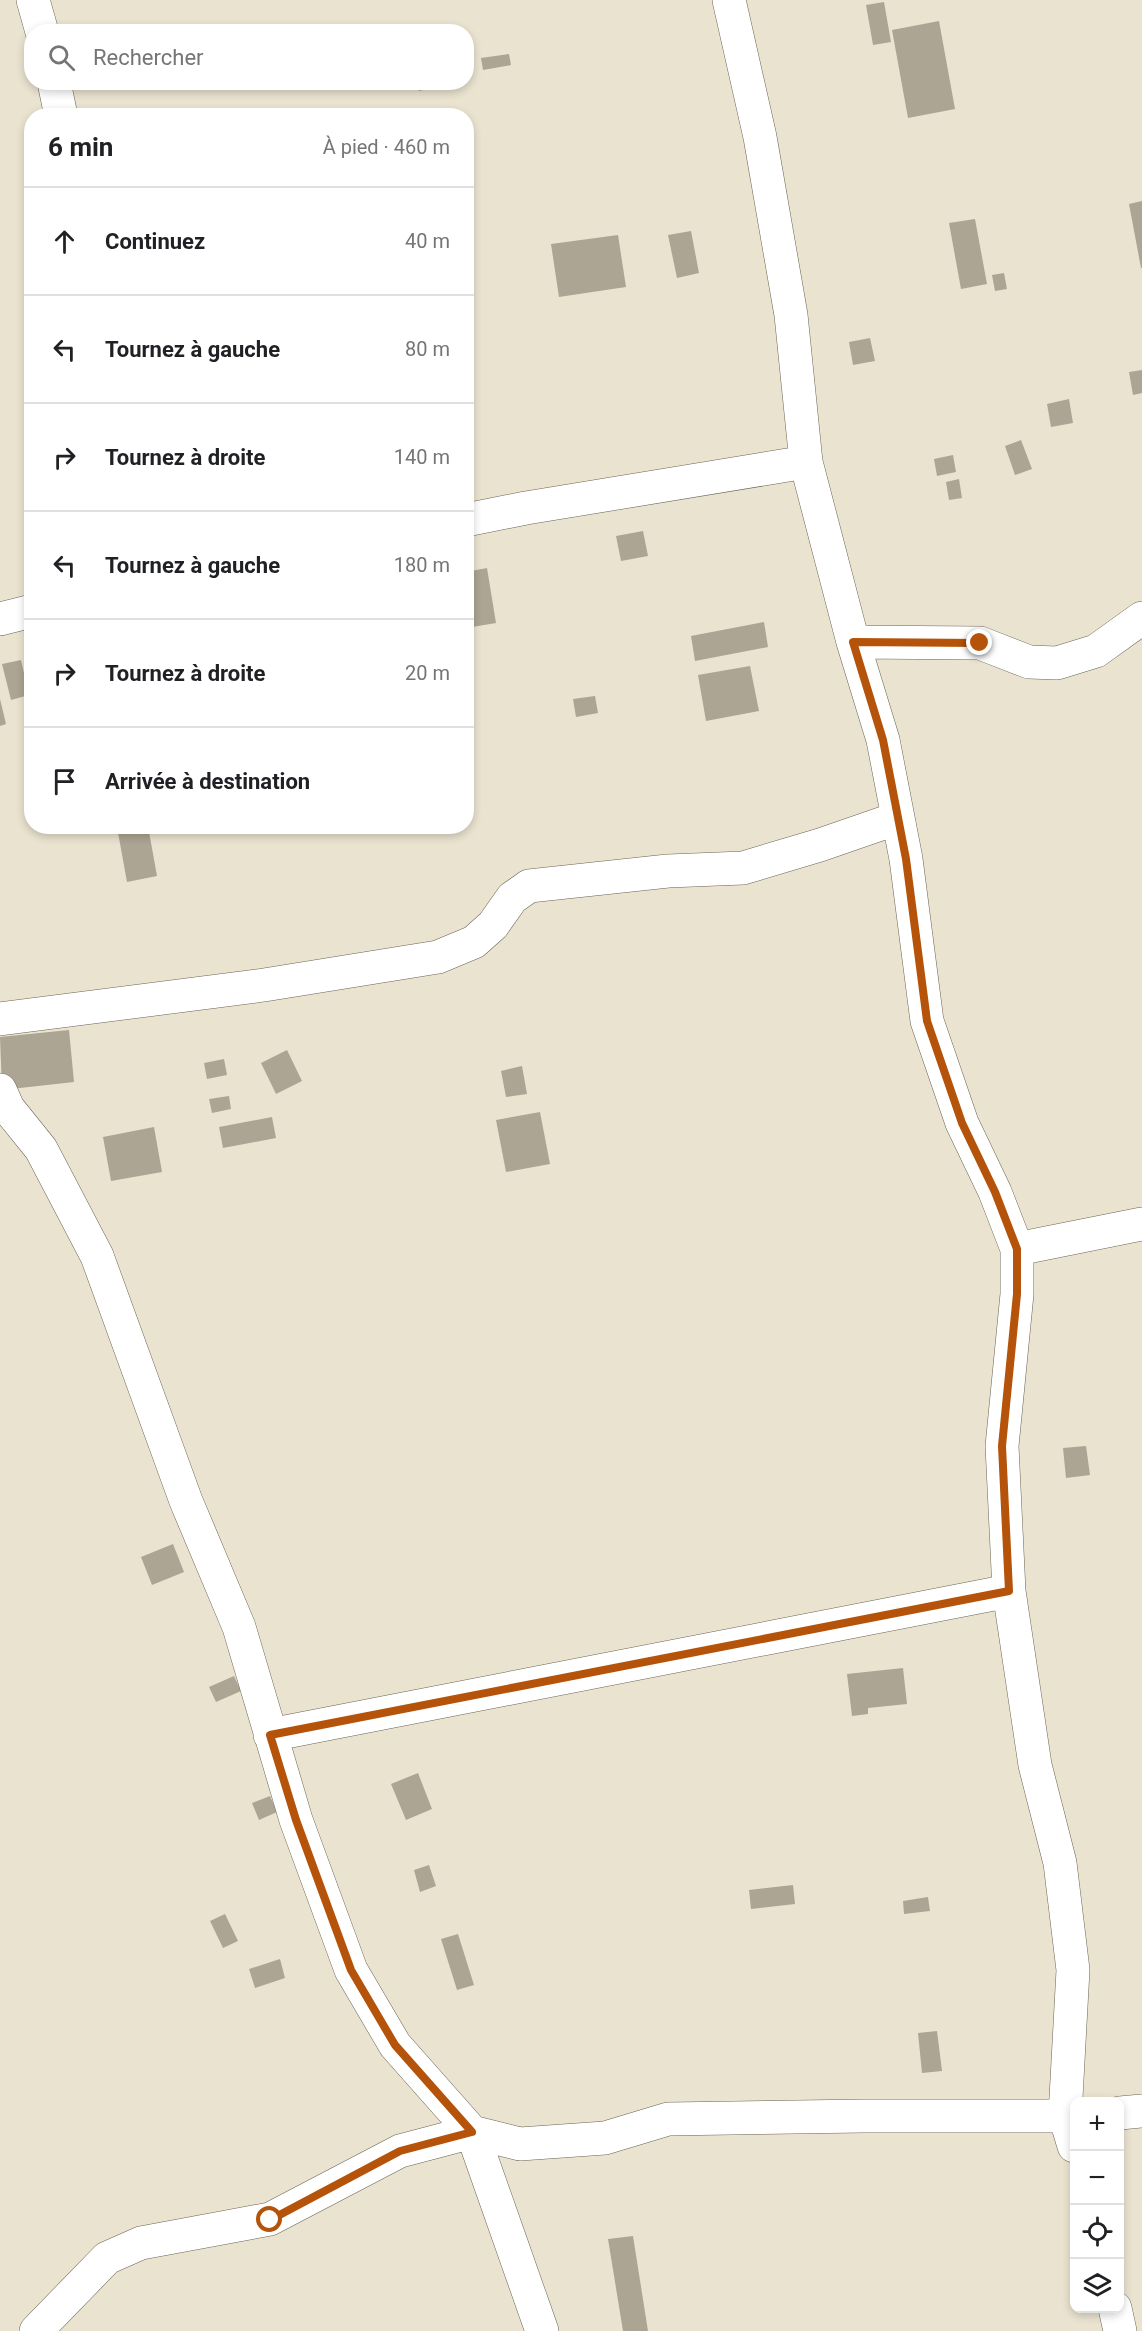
<!DOCTYPE html>
<html lang="fr">
<meta charset="utf-8">
<style>
body{margin:0;font-family:Roboto,sans-serif;background:#f6f6f6;color:#202124}
.controls{position:absolute;right:18px;bottom:18px;display:grid;overflow:hidden;border-radius:12px;box-shadow:0 3px 9px #0003}
.controls button{width:54px;height:54px;display:grid;place-items:center;padding:0;border:0;border-bottom:2px solid #e0e0e0;background:#fff;color:#202124;font:30px sans-serif}
.stop{position:absolute;width:18px;height:18px;margin:-14px;border:4px solid #b45309;border-radius:50%;background:#fff}
.stop.end{background:#b45309;border-color:#fff;box-shadow:0 2px 6px #0008}
.list{margin:0;padding:0;list-style:none}
h2{display:flex;justify-content:space-between;align-items:center;height:78px;margin:0;padding:0 24px;font-size:26px}
h2 small{font-size:20px;font-weight:400;color:#757577}
.list li{display:grid;grid-template-columns:39px 1fr auto;gap:18px;align-items:center;box-sizing:border-box;height:108px;padding:0 24px;border-top:2px solid #e0e0e0}
.list b{display:block;font-size:22px;white-space:nowrap}
.list em{font-size:20px;font-style:normal;color:#757577}
.icon{flex:none;width:33px;height:33px;fill:none;stroke:currentColor;stroke-width:2;stroke-linecap:round;stroke-linejoin:round}
.map{position:relative;flex:none;width:1142px;height:2331px;overflow:hidden}
.search{position:absolute;background:#fff;box-shadow:0 3px 9px #0003;left:24px;top:24px;width:450px;height:66px;display:flex;align-items:center;gap:15px;box-sizing:border-box;padding:0 21px;border-radius:24px;color:#757577;font-size:22px}
.panel{position:absolute;background:#fff;box-shadow:0 3px 9px #0003;left:24px;top:108px;width:450px;height:726px;border-radius:24px}
.map>svg:first-child{display:block}
.building{fill:#aca593}
.lines{fill:none;stroke-linecap:round;stroke-linejoin:round}
.minor-casing{stroke:#6a6454;stroke-width:34}
.minor{stroke:#fff;stroke-width:33}
.route{stroke:#b45309;stroke-width:8}
</style>
<div class="map">
<svg width="1142" height="2331" viewBox="0 0 1142 2331">
<rect width="100%" height="100%" fill="#eae3d0"/>
<!-- building -->
<path class="building" d="M884,2L891,42L873,45L866,5Z
M939,21L955,109L908,118L892,30Z
M509,54L511,65L483,70L481,58Z
M417,82H439V86L419,91Z
M1142,201V268H1141L1129,204Z
M975,219L987,284L961,289L949,223Z
M691,231L699,273L677,278L668,235Z
M618,235L626,287L559,297L551,244Z
M1004,273L1007,289L995,291L992,275Z
M870,338L875,361L853,365L849,342Z
M1142,370V393L1133,395L1129,372Z
M1069,399L1073,423L1051,427L1047,404Z
M1021,440L1032,469L1015,475L1005,446Z
M953,455L956,472L937,476L934,459Z
M959,479L962,498L949,500L946,482Z
M643,531L648,556L621,561L616,536Z
M487,568L496,623L466,628V572Z
M764,622L768,647L695,661L691,636Z
M21,660L29,695L11,700L2,664Z
M750,666L759,711L706,721L698,675Z
M595,696L598,713L576,717L573,699Z
M0,699L6,724L0,726Z
M148,826L157,876L127,882L117,827Z
M69,1030L74,1082L2,1090L0,1037Z
M287,1050L302,1081L276,1094L261,1063Z
M224,1059L227,1075L207,1079L204,1063Z
M522,1066L527,1094L506,1097L501,1071Z
M229,1096L231,1109L212,1113L209,1099Z
M540,1112L550,1164L506,1172L496,1120Z
M272,1117L276,1138L223,1148L219,1127Z
M154,1127L162,1172L111,1181L103,1137Z
M1086,1446L1090,1475L1066,1478L1063,1448Z
M173,1544L184,1572L152,1585L141,1557Z
M903,1668L907,1704L868,1708V1714L852,1716L847,1674Z
M234,1676L241,1691L216,1702L209,1687Z
M418,1773L432,1809L406,1820L391,1784Z
M270,1796L277,1812L259,1820L252,1803Z
M429,1865L436,1886L420,1892L414,1870Z
M793,1885L795,1904L751,1909L749,1890Z
M928,1897L930,1911L904,1914L903,1901Z
M225,1914L238,1941L223,1948L210,1921Z
M458,1934L474,1985L457,1990L441,1939Z
M280,1959L285,1978L255,1988L249,1969Z
M937,2031L942,2071L922,2073L918,2033Z
M633,2236L648,2331H623L608,2239Z"/>
<g class="lines">
<!-- minor casing -->
<g class="minor-casing">
<path id="minor" d="M33,0L42,32
M729,0L760,137L791,315L806,462L853,642L883,740L906,859L927,1021L962,1123L995,1192L1017,1249V1294L1002,1446L1009,1591L1035,1765L1060,1863L1073,1970L1065,2116L1074,2146
M54,82L61,116
M466,520L526,508L806,462
M0,619L32,611
M853,642L980,643L1029,662L1057,663L1096,651L1142,618
M0,1019L264,985L438,957L474,942L493,925L512,898L529,886L668,871L743,868L820,845L898,818
M0,1090L8,1108L41,1149L97,1256L186,1501L239,1627L296,1820L351,1970L395,2045L472,2132L542,2331
M1017,1249L1142,1224
M270,1735L1009,1591
M1120,2113L1142,2111
M1115,2308L1120,2331
M36,2331L107,2258L141,2243L270,2219L400,2151L472,2132L520,2144L605,2138L668,2119L863,2116H1074"/>
</g>
<!-- minor -->
<use href="#minor" class="minor"/>
</g>
<g class="lines">
<!-- route -->
<path class="route" d="M270,2220L400,2151L472,2132L395,2045L351,1970L296,1820L270,1735L1009,1591L1002,1446L1017,1294V1249L995,1192L962,1123L927,1021L906,859L883,740L853,642L980,643"/>
</g>
</svg>
<div class="controls">
<button>+</button>
<button>−</button>
<button><svg class="icon" aria-label="locate" viewBox="0 0 24 24"><circle cx="12" cy="12" r="6"/><path d="M12 2v4M12 18v4M2 12h4M18 12h4"/></svg></button>
<button><svg class="icon" aria-label="layers" viewBox="0 0 24 24"><path d="M12 4l9 5-9 5-9-5zM3 14l9 5 9-5"/></svg></button>
</div>
<div class="stop" style="left:270px;top:2220px"></div>
<div class="stop end" style="left:980px;top:643px"></div>
<div class="search"><svg class="icon" aria-label="search" viewBox="0 0 24 24"><circle cx="10" cy="10" r="6"/><path d="M15 15l6 6"/></svg>Rechercher</div>
<section class="panel">
<h2>6 min<small>À pied · 460 m</small></h2>
<ul class="list">
<li><svg class="icon" aria-label="ahead" viewBox="0 0 24 24"><path d="M12 20V5M6 11l6-6 6 6"/></svg><div><b>Continuez</b></div><em>40 m</em></li>
<li><svg class="icon" aria-label="left" viewBox="0 0 24 24"><path d="M17 20v-9H6M10 6l-5 5 5 5"/></svg><div><b>Tournez à gauche</b></div><em>80 m</em></li>
<li><svg class="icon" aria-label="right" viewBox="0 0 24 24"><path d="M7 20v-9h11M14 6l5 5-5 5"/></svg><div><b>Tournez à droite</b></div><em>140 m</em></li>
<li><svg class="icon" aria-label="left" viewBox="0 0 24 24"><path d="M17 20v-9H6M10 6l-5 5 5 5"/></svg><div><b>Tournez à gauche</b></div><em>180 m</em></li>
<li><svg class="icon" aria-label="right" viewBox="0 0 24 24"><path d="M7 20v-9h11M14 6l5 5-5 5"/></svg><div><b>Tournez à droite</b></div><em>20 m</em></li>
<li><svg class="icon" aria-label="arrive" viewBox="0 0 24 24"><path d="M6 21V4h12l-3 4 3 4H6"/></svg><div><b>Arrivée à destination</b></div></li>
</ul>
</section>
</div>
